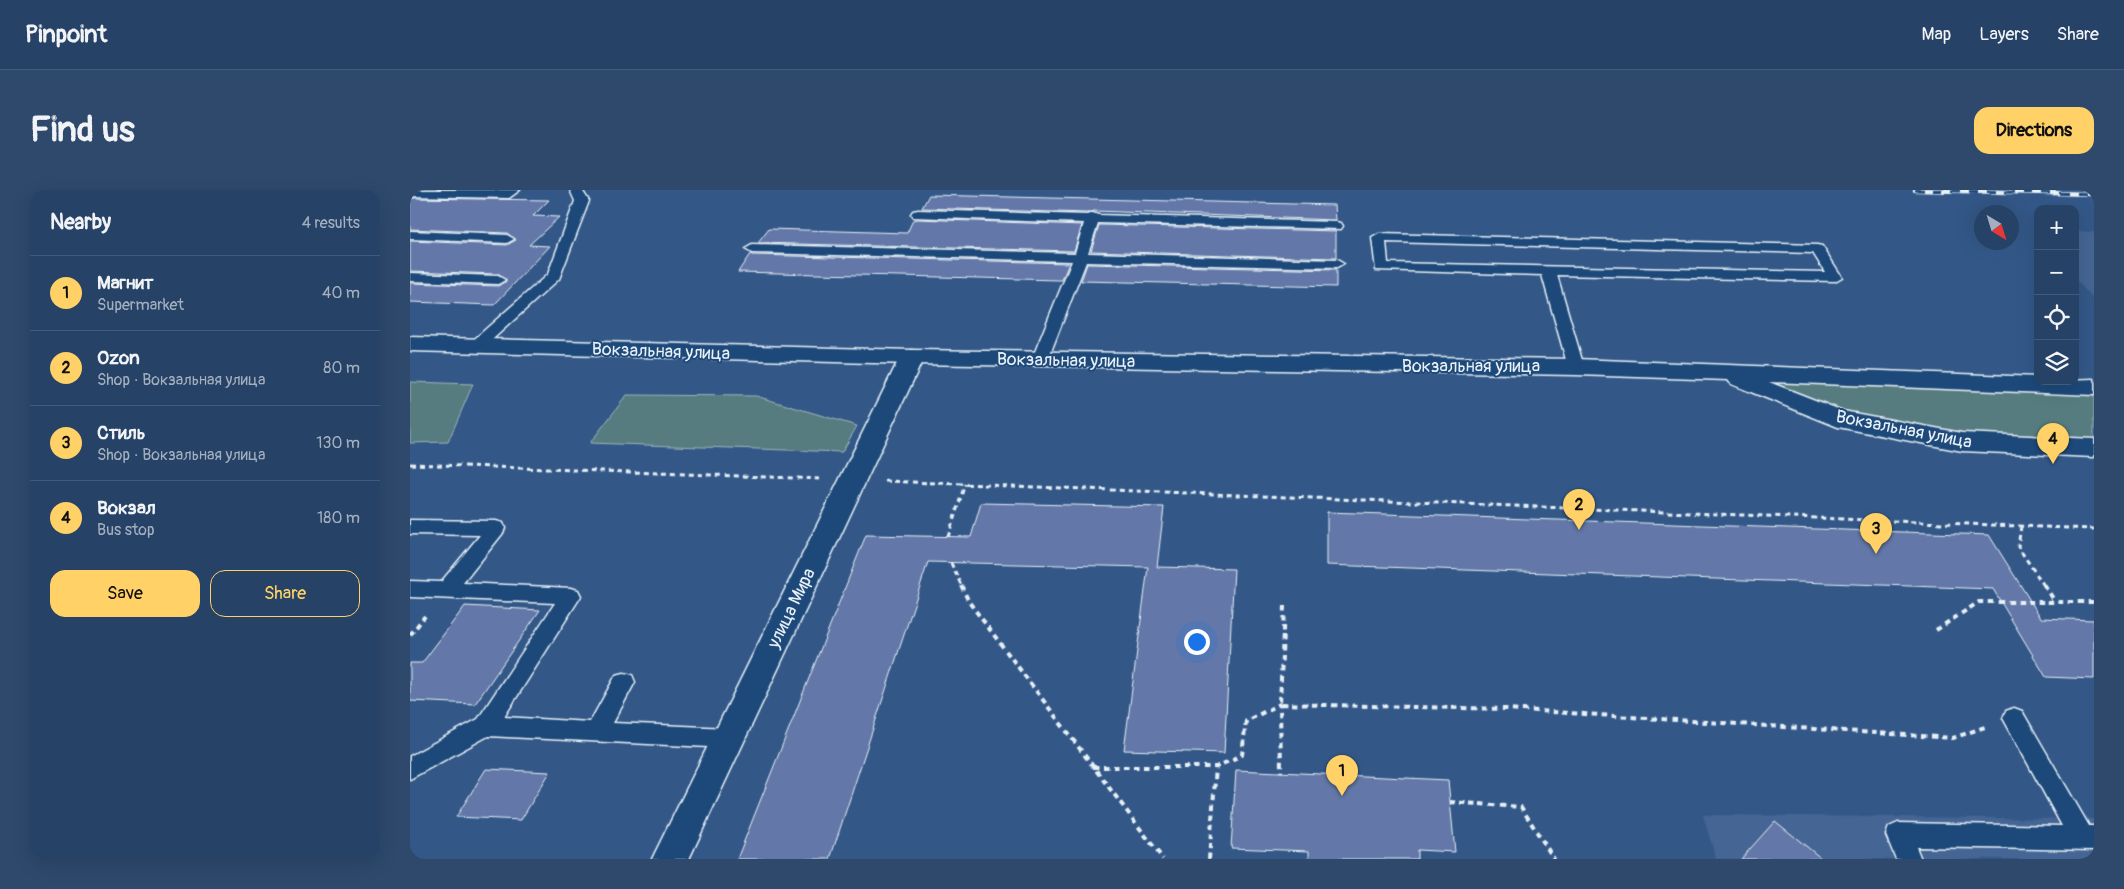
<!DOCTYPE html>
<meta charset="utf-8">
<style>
body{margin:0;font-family:Pangolin,sans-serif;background:#2e496c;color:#f1f3f6}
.controls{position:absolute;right:15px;top:15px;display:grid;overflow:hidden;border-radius:10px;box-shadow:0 5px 20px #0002}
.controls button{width:45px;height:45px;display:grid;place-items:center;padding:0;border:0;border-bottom:1px solid #425b7a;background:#264266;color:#f1f3f6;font:25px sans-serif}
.compass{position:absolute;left:1564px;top:15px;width:45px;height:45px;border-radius:50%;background:#264266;box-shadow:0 5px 20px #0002;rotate:142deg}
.you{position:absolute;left:786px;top:451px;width:18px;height:18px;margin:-12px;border:4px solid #fff;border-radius:50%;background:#1a73e8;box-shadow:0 0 0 8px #1a73e833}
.badge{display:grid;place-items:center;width:32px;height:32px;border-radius:50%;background:#ffd166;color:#111;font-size:16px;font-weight:700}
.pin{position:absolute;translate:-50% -41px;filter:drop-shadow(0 1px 2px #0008)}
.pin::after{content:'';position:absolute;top:26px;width:18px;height:15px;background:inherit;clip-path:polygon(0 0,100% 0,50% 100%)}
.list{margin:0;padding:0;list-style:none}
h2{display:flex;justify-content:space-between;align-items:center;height:65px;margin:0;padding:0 20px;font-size:21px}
h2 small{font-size:16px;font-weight:400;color:#a4b0bf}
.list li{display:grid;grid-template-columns:32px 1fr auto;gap:15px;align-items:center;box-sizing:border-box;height:75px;padding:0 20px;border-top:1px solid #425b7a}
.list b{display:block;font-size:19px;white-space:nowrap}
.list p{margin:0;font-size:16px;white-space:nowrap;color:#a4b0bf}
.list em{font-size:16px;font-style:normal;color:#a4b0bf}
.actions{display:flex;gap:10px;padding:15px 20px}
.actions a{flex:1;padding:11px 0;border:1px solid #ffd166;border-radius:15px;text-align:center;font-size:18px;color:#ffd166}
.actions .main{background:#ffd166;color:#111}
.icon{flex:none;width:28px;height:28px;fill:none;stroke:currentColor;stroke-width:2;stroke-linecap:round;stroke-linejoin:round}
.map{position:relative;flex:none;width:1684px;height:669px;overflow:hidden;border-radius:15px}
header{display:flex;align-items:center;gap:30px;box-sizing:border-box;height:70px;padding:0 25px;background:#264266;border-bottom:1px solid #425b7a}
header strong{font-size:24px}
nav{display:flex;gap:28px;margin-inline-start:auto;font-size:18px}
.intro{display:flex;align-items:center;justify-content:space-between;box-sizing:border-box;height:120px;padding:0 30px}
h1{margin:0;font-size:35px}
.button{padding:12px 22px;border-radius:15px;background:#ffd166;color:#111;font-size:18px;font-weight:700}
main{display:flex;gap:30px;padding:0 30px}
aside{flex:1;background:#264266;border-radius:15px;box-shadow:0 5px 20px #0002}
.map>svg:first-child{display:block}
.built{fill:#446594}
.green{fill:#577b80;stroke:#a0b6bc}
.building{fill:#6378a8;stroke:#e8f1f8}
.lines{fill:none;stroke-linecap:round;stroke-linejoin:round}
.service-casing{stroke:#e8f1f8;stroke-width:3}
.minor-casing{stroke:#e8f1f8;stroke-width:3}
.primary-casing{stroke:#e8f1f8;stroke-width:3}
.path-far1{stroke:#e8f1f8;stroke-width:3;stroke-dasharray:5 4;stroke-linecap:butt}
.path{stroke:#e8f1f8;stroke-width:4;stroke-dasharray:5.5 4.5;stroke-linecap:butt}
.service{fill:#1f4a7a;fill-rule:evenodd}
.minor{fill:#1f4a7a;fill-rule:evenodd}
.primary{fill:#1f4a7a;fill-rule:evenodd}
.rail-casing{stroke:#e8f1f8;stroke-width:4.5}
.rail{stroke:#1f4a7a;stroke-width:3;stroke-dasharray:9;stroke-linecap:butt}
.labels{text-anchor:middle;stroke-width:4;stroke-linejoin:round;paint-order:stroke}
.street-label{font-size:18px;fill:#e8f1f8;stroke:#1f4a7a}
</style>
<header>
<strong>Pinpoint</strong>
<nav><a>Map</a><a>Layers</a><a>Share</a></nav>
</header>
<div class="intro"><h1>Find us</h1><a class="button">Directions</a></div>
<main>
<aside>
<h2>Nearby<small>4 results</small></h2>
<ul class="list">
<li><span class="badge">1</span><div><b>Магнит</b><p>Supermarket</p></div><em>40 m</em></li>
<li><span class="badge">2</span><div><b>Ozon</b><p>Shop · Вокзальная улица</p></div><em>80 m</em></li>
<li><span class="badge">3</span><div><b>Стиль</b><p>Shop · Вокзальная улица</p></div><em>130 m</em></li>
<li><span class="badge">4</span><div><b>Вокзал</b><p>Bus stop</p></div><em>180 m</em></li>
</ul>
<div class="actions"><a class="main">Save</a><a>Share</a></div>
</aside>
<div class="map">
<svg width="1684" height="669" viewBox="0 0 1684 669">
<rect width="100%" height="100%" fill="#335888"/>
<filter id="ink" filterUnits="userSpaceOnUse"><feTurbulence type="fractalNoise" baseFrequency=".02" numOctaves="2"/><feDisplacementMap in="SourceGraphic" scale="10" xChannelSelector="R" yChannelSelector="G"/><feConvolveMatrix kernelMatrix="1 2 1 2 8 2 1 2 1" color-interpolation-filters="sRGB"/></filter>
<g filter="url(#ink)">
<!-- built -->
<path class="built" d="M1665,41L1684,42V110L1665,89Z
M1293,625L1684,629V669H1306Z"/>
<!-- green -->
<path class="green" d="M1337,187L1684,200V253L1552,247L1428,224Z
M0,192L63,194L38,252L0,253Z
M217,205L346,206L447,236L432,262L180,253Z"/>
<!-- building -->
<path class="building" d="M519,5L925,15L926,30L684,21L678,23L512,18Z
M0,8L139,10L123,26L149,27L119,55L140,56L84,115L0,112V93L88,96L97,91L88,84L0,81V51L97,55L106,50L97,43L0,39Z
M507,29L672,35L664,61L348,53L359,39L497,43L503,30Z
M689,35L926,41V68L681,61Z
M340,64L342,65L659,73L652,90H649L328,82Z
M677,74L926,80V97L671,91Z
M571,313L754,317L747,377L824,379L814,563L714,560L738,377L518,372L420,669H327L456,345L561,347Z
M917,322L1579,345L1631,428L1684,430V489L1636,487L1583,399L917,375Z
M55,416L130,420L65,514L0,511V473H12Z
M76,579L140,582L111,630L46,627Z
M826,580L1038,590L1045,662L1007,660V669H899V661L821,658Z
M1365,631L1412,669H1331Z"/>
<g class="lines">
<!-- service casing -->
<g class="service-casing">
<path id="service" d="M0,0H110L99,8L0,6Z
M160,0H172L179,11L149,89L72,159H60L58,156L60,153L138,84L165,11Z
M508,20L678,25L683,23L688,25L926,32L931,33L933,36L931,39L688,33L678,63L927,70L934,74L927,78L676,72L638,169L636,173H624L622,169L662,71L342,63L335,59L342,55L665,63L674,33L503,27L501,24L503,21Z
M0,41L97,45L104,49L97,53L0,49Z
M969,44L1407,55L1412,56L1432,87L1425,91L1147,85L1174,177L1172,181H1160L1158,177L1132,85L966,80L962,48ZM976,52L1403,63L1415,82L978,73Z
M0,83L88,86L95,90L88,94L0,91Z
M0,330L86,331L93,333L95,338L93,343L53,393L161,398L168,400L171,406L94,527L180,532L206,485L214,483L222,485L225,492L203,533L319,538L327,541L330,548L327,555L319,558L78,546L0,589V566L68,529L145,413L0,407V391L31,392L70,345L0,344Z
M1604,518L1612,521L1679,636H1684V660L1506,657L1511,669H1486L1476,645L1479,637L1488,633L1652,636L1593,528L1596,521Z"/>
</g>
<!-- minor casing -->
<g class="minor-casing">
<path id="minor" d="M502,160L510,162L514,167L279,669H242L490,167L494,162Z"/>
</g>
<!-- primary casing -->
<g class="primary-casing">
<path id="primary" d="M0,147L502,160L1166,169L1628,187V191L1684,189V205L1359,192L1433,221L1552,243L1684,249V267L1552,261L1428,237L1321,194L1318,190L1166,185L502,174L0,161Z"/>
</g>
<!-- path-far1 -->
<path class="path-far1" d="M0,274L412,289
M475,291L1684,339
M1611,336L1608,357L1635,397
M538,347L555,294
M541,373L552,397"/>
<!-- path -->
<path class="path" d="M551,395L559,412L753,669
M1634,395L1644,410
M874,416L870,514L1097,519L1543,548L1578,536
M1526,440L1569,412H1684
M0,445L15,426
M683,577H806
M1040,612L1111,617L1144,669
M799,669L806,577L832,565L836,531L870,514L871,582"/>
<!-- service -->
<use href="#service" class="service"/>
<!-- minor -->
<use href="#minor" class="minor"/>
<!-- primary -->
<use href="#primary" class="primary"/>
<!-- rail casing -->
<g class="rail-casing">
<path id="rail" d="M1505,0L1684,4"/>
</g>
<!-- rail -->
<use href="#rail" class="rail"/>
</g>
</g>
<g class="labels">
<!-- street labels -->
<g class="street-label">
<text transform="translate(251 161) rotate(2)" y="6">Вокзальная улица</text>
<text transform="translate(656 170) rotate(1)" y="6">Вокзальная улица</text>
<text x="1061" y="182">Вокзальная улица</text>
<text transform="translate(1494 239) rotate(11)" y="6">Вокзальная улица</text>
<text transform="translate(381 418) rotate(-64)" y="6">улица Мира</text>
</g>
</g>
</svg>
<div class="controls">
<button>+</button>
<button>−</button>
<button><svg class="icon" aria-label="locate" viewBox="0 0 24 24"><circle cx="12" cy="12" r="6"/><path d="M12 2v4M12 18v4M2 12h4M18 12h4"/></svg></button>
<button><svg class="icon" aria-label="layers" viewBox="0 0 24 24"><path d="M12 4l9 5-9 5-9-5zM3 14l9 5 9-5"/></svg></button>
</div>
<svg class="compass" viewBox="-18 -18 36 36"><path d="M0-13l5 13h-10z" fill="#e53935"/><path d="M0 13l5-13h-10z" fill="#a4b0bf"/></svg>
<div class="you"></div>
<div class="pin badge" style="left:932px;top:606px">1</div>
<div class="pin badge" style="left:1169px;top:340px">2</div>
<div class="pin badge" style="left:1466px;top:364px">3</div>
<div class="pin badge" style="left:1643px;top:274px">4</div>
</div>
</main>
